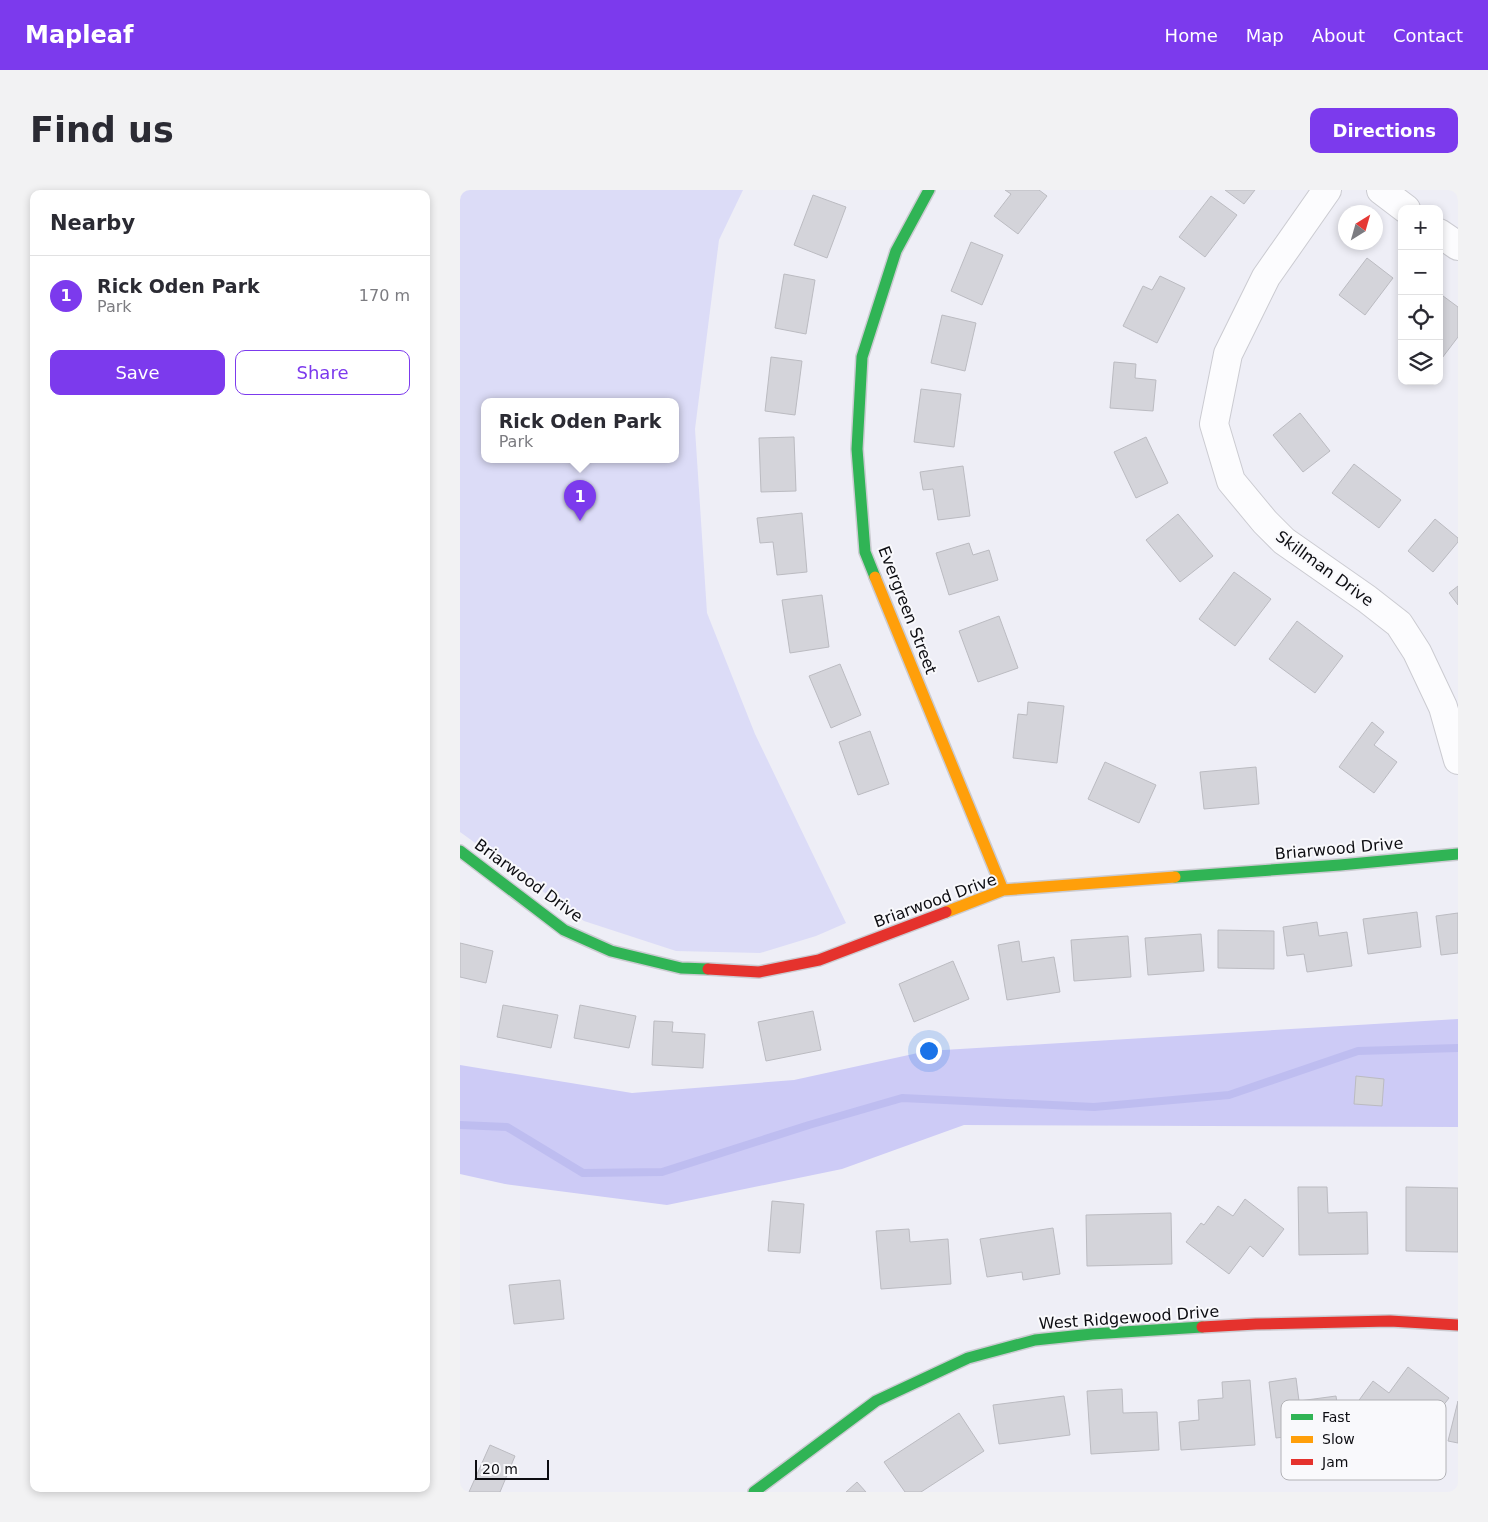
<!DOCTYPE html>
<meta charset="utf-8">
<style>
body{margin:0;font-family:"DejaVu Sans",sans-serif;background:#f2f2f3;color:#2b2b33}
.controls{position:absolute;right:15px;top:15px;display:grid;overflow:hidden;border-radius:10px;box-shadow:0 2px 8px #0003}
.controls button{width:45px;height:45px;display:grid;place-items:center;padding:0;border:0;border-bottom:1px solid #e1e1e2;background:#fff;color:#2b2b33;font:25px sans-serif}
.compass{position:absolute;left:878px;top:15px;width:45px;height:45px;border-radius:50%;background:#fff;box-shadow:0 2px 8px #0003;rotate:37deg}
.scale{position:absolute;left:15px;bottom:12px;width:74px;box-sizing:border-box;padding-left:5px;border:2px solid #0d0d12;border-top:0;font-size:14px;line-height:18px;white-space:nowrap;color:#0d0d12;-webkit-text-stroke:4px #f9f9fc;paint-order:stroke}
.you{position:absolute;left:468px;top:860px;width:18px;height:18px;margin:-12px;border:4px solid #fff;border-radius:50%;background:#1a73e8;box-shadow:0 0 0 8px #1a73e833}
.badge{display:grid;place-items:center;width:32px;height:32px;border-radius:50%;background:#7c3aed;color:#fff;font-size:16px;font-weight:700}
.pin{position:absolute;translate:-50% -41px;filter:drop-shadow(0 1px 2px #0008)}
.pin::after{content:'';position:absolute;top:26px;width:18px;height:15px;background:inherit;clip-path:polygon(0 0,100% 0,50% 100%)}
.popup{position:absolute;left:21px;top:208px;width:198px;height:65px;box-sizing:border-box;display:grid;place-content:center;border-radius:10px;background:#fff;filter:drop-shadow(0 1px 4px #0005);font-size:16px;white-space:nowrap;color:#7c7c81}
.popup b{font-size:19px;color:#2b2b33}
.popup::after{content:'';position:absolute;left:50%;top:100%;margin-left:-10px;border:10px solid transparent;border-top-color:#fff}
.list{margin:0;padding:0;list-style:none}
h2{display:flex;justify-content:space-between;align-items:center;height:65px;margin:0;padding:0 20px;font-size:21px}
h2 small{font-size:16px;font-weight:400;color:#7c7c81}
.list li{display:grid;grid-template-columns:32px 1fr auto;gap:15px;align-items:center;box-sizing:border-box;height:80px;padding:0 20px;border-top:1px solid #e1e1e2}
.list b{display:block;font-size:19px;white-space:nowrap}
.list p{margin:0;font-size:16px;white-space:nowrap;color:#7c7c81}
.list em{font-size:16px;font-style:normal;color:#7c7c81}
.actions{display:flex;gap:10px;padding:15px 20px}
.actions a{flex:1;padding:11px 0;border:1px solid #7c3aed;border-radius:10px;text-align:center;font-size:18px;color:#7c3aed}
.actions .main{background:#7c3aed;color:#fff}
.icon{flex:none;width:28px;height:28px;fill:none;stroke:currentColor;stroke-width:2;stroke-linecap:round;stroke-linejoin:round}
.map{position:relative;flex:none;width:998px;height:1302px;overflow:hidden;border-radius:10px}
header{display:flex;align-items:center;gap:30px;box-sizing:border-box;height:70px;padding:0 25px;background:#7c3aed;color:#fff}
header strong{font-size:24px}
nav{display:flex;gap:28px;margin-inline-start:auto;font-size:18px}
.intro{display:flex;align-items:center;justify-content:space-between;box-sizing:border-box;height:120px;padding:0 30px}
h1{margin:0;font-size:35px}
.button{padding:12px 22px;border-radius:10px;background:#7c3aed;color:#fff;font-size:18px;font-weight:700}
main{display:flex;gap:30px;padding:0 30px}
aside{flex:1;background:#fff;border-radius:10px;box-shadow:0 2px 8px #0003}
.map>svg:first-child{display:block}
.green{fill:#dcdcf7;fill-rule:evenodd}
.forest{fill:#cdcbf6}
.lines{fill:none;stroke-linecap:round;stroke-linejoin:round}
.stream{stroke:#bebdf0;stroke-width:8}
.building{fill:#d4d4da;stroke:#bbbbc1}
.street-casing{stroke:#cbcbd1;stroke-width:30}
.fast-casing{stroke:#cbcbd1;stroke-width:14}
.slow-casing{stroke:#cbcbd1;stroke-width:14}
.jam-casing{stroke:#cbcbd1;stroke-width:14}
.street{stroke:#fcfcfe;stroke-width:28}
.fast{stroke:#30b455;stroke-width:11}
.slow{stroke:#ff9f0a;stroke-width:11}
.jam{stroke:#e5322d;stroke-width:11}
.labels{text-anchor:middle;stroke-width:4;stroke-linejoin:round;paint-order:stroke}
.street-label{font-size:16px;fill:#0d0d12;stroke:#f9f9fc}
.key{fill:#f9f9fc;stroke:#b2b2b6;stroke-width:1}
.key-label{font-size:14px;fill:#0d0d12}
</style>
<header>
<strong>Mapleaf</strong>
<nav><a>Home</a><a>Map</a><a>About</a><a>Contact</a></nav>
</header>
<div class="intro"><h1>Find us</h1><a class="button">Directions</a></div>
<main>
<aside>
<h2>Nearby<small></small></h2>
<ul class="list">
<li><span class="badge">1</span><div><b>Rick Oden Park</b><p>Park</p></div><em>170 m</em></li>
</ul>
<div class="actions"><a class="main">Save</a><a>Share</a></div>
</aside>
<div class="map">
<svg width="998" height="1302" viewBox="0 0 998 1302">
<rect width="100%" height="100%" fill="#eeeef6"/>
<!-- green -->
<path class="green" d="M0,0H283L259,50L235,239L247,423L295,544L386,733L356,746L300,763L216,761L124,731L0,642ZM25,212H215V270H25Z"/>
<!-- forest -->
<path class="forest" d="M998,829V937L504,935L382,979L207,1015L45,994L0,984V875L172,903L334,890L467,861Z"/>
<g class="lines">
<!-- stream -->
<path class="stream" d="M0,935L47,937L123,983L202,982L349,935L442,908L634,917L769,905L898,861L998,858"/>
</g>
<!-- building -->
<path class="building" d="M545,0H579L587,6L558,44L534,26L551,4Z
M765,0H795L784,14Z
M353,5L386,17L367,68L334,55Z
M751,6L777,25L745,67L719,47Z
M511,52L543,65L522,115L491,101Z
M907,68L933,88L905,125L879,105Z
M324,84L355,90L346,144L315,138Z
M700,86L725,98L697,153L663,136L683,96L692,100Z
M979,103L998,117V147L979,172Z
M482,125L516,133L505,181L471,173Z
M311,167L342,171L335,225L305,221Z
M654,172L676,174L675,188L696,190L693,221L650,218Z
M461,199L501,204L494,257L454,252Z
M840,223L870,261L843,282L813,245Z
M334,247L336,301L301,302L299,248Z
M686,247L708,293L676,308L654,262Z
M894,274L941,310L919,338L872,303Z
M503,276L510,326L478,330L473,299L463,300L460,282Z
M342,323L347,382L317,385L313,352L300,353L297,328Z
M718,324L753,366L720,392L686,350Z
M975,329L998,348V352L973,382L948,361Z
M509,353L513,365L529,360L538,390L489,405L476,363Z
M774,382L811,409L775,456L739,429Z
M998,396V415L989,403Z
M362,405L369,457L330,463L322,410Z
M539,426L558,478L518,492L499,441Z
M837,431L883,466L855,503L809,469Z
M380,474L401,525L371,538L349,486Z
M568,512L604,516L597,573L553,568L558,524L567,525Z
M912,532L924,542L914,555L937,572L914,603L879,577Z
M410,541L429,594L398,605L379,552Z
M645,572L696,595L679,633L628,609Z
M796,577L799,614L744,619L740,582Z
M957,722L961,757L908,764L903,729Z
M998,723V763L981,765L976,726Z
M857,732L859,746L887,742L892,776L847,782L844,764L827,766L823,737Z
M758,740L814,741V779L758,778Z
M741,744L744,781L688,785L685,748Z
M668,746L671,787L614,791L611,750Z
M559,751L562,772L594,767L600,802L547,810L538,755Z
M0,753L33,761L26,793L0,787Z
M493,771L509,809L454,832L439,794Z
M43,815L98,825L91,858L37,847Z
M120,815L176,826L169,858L114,848Z
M353,821L361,860L306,871L298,832Z
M194,831L213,832L212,842L245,844L243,878L192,875Z
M896,886L924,889L922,916L894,914Z
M838,997H867L868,1023L907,1022L908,1064L839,1065Z
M946,997L998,998V1062L946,1061Z
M785,1009L824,1039L803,1067L790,1056L769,1084L726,1052L741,1033L744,1035L758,1016L773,1026Z
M312,1011L344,1014L340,1063L308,1061Z
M711,1023L712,1074L627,1076L626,1025Z
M593,1038L600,1084L563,1090L562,1082L527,1087L520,1049Z
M449,1039L450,1052L488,1049L491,1094L421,1099L416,1041Z
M100,1090L104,1129L54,1134L49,1095Z
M948,1177L989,1208L965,1239L947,1225L935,1241L897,1213L913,1191L929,1203Z
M836,1188L839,1211L876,1206L881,1240L816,1248L809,1192Z
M790,1190L795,1255L721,1260L719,1232L739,1230L738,1210L763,1208L762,1192Z
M662,1199L663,1223L697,1222L699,1260L631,1264L627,1201Z
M604,1206L610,1245L539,1254L533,1215Z
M998,1211V1253L988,1251Z
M499,1223L524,1261L461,1302H445L424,1272Z
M30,1255L55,1266L40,1302H9Z
M397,1292L406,1302H386Z"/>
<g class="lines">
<!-- street casing -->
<g class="street-casing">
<path id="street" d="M867,0L806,87L768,164L754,234L771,291L805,332L824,351L907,409L939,434L957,462L983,517L998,570
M921,0L946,19
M979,43L998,56"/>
</g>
<!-- fast casing -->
<g class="fast-casing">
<path id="fast" d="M415,387L405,362L397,259L402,167L436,61L469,0
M0,661L104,740L151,761L221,778L248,779
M715,687L880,675L998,664
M294,1302L416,1211L508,1168L575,1150L632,1144L742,1137"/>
</g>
<!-- slow casing -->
<g class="slow-casing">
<path id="slow" d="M415,387L543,700
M486,722L543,700L715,687"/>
</g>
<!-- jam casing -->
<g class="jam-casing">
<path id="jam" d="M248,779L299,782L359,770L486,722
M742,1137L796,1134L930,1131L998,1135"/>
</g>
<!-- street -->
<use href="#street" class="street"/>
<!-- fast -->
<use href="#fast" class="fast"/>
<!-- slow -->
<use href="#slow" class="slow"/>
<!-- jam -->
<use href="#jam" class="jam"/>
</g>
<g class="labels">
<!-- street labels -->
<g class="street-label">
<text transform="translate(865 378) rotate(36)" y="6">Skillman Drive</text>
<text transform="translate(448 420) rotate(69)" y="6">Evergreen Street</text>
<text transform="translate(879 658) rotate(-5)" y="6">Briarwood Drive</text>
<text transform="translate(69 690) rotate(36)" y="6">Briarwood Drive</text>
<text transform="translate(475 710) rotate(-20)" y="6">Briarwood Drive</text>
<text transform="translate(669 1127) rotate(-4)" y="6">West Ridgewood Drive</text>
</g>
</g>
<!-- legend -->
<rect x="821" y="1210" width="165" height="80" rx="8" class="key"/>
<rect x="831" y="1224" width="22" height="6" fill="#30b455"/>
<rect x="831" y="1246" width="22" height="7" fill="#ff9f0a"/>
<rect x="831" y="1269" width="22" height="6" fill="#e5322d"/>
<g class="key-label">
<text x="862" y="1232">Fast</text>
<text x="862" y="1254">Slow</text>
<text x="862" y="1277">Jam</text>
</g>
</svg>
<div class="controls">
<button>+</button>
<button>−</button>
<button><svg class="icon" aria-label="locate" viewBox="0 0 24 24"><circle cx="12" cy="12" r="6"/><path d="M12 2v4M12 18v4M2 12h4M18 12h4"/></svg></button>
<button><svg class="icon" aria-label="layers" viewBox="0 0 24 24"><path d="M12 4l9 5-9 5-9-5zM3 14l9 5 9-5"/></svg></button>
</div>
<svg class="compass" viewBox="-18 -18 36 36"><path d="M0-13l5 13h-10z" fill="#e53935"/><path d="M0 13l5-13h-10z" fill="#7c7c81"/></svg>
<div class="scale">20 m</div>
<div class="you"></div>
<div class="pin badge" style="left:120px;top:331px">1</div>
<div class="popup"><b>Rick Oden Park</b>Park</div>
</div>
</main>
